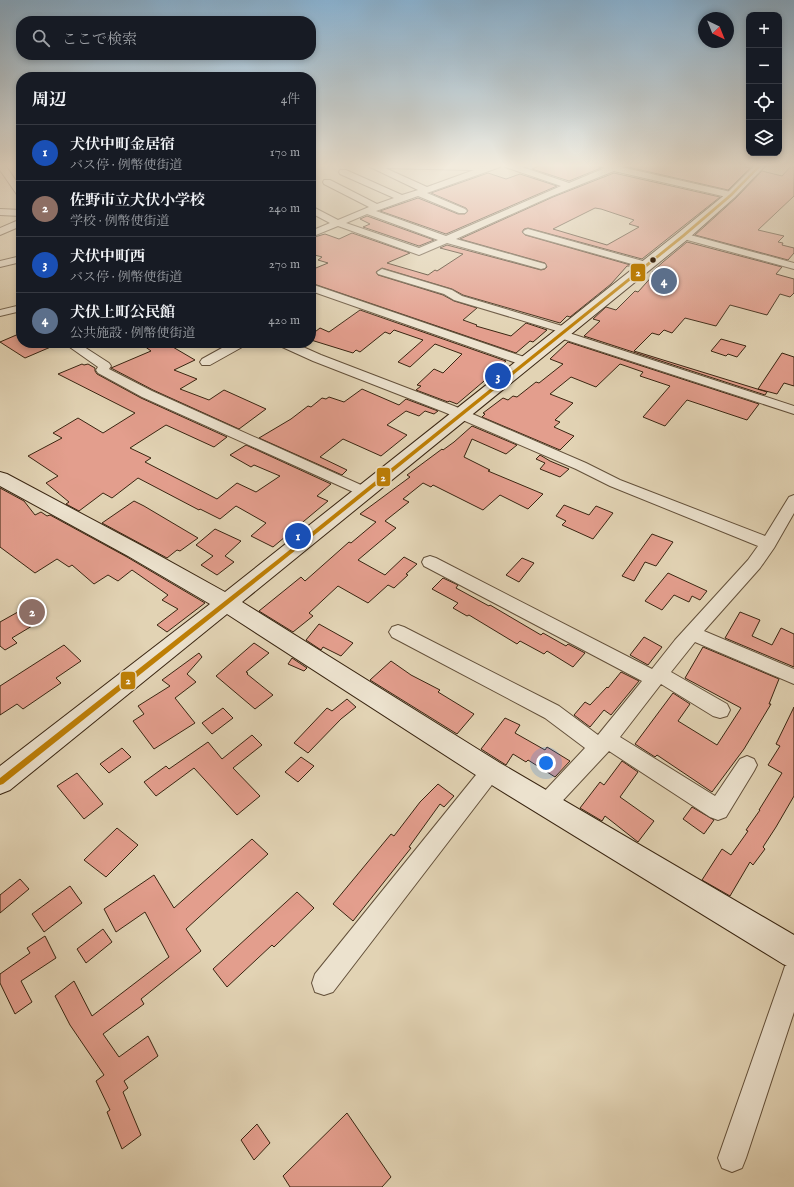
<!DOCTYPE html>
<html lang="ja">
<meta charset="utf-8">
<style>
body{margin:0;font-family:"IM FELL English","Noto Serif JP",serif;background:#242831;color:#f1f3f6}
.controls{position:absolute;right:12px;top:12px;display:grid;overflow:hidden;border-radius:8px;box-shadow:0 2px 6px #0003}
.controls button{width:36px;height:36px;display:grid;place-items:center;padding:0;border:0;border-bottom:1px solid #363941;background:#171b24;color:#f1f3f6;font:20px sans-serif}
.compass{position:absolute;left:698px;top:12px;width:36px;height:36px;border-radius:50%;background:#171b24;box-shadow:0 2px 6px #0003;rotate:137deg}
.you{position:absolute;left:546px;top:763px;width:14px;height:14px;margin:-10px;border:3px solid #fff;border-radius:50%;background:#1a73e8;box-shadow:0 0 0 6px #1a73e833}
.badge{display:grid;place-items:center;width:26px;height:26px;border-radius:50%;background:#c59692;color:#fff;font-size:13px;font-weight:700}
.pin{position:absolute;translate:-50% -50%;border:2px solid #fff;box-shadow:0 1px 4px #0006}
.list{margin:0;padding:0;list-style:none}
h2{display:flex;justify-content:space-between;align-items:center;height:52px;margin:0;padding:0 16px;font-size:17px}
h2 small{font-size:13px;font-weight:400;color:#9ea1a6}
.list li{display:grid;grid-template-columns:26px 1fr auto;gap:12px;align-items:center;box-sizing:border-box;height:56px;padding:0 16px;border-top:1px solid #363941}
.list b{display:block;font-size:15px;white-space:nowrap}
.list p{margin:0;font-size:13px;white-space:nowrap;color:#9ea1a6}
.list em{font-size:13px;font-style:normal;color:#9ea1a6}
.icon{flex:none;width:22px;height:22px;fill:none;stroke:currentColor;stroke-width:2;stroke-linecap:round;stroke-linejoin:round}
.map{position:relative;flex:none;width:794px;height:1187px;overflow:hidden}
.search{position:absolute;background:#171b24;box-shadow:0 2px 6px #0003;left:16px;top:16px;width:300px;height:44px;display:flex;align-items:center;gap:10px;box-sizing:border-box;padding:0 14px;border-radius:16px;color:#9ea1a6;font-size:15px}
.panel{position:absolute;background:#171b24;box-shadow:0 2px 6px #0003;left:16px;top:72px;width:300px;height:276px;border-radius:16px}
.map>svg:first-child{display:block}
.building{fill:#e39e8d;stroke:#392511;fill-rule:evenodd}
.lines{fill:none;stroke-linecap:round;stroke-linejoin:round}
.street-casing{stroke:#63503a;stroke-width:2}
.secondary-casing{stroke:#392511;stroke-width:2}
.street{fill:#ece2ce;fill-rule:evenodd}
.secondary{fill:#ece2ce;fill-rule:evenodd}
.bus-1-casing{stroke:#ece2ce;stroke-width:3}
.bus-1{fill:#be7f05;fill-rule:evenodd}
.bus-dot{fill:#392511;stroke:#ece2ce;stroke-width:1.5}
.line-badge{stroke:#ece2ce;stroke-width:1.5}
.badge-label{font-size:11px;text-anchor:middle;font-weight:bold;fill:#fff}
</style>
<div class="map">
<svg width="794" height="1187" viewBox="0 0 794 1187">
<rect width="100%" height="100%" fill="#e2d3b4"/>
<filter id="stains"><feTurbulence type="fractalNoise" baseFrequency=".005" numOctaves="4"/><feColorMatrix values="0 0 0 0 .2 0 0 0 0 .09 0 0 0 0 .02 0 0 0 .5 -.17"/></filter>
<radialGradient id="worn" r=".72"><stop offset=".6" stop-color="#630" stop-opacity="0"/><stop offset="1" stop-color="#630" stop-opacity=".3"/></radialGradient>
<!-- building -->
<path class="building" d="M541,165H596L601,168L569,181L532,169Z
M619,165H747L745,167L750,168L728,190Z
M792,165H794V196L758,230L784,236L778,242L783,243L782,245L794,248V253L788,260L695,235L736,198L762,171L782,176Z
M488,173L506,179L520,174L557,186L446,234L380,211L418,198L458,214H465L468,211L466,208L431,193Z
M614,173L720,197L642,259L528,228L524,229L522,232L525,235L634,266H627L611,284L570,317L567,316L560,323L463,295L452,289L382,268L376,272L378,275L443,295L454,301L477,308L463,320L477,325L476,326L511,336L526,323L547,330L533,342L530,341L516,353L311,283V270L328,263L318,260L322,257L311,254V238L325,234L339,239L352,233L410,253L387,263L428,275L435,270L437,271L463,254L440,248L447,245L541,270L545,269L547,267L545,263L460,239L553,197ZM595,208L601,209L634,220L629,224L639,227L607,245L553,229Z
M367,216L434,240L419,246L363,227L370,224L360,219Z
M687,242L782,267L776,274L794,279V293L790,297L780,294L767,315L730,305L716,326L685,318L672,333L664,330L659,335L652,333L634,351L767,392L765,395L584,336L600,321L593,319L606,307L616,310L635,291L638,292L655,273L652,272L663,262Z
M360,310L506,361L498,368L501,369L492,377L490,376L457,404L449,401L448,402L416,390L421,386L417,385L434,369L443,373L462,354L435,344L410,367L398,362L423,340L394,330L390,334L385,332L360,352L356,350L353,353L311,340V335L320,328L329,332Z
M21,333V343H60L25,358L0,342Z
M721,339L746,346L737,357L728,354L726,356L711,351Z
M568,342L759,404L747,420L687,400L665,426L643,417L670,386L640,376L643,372L620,364L596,387L571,377L550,394L573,403L555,420L560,422L554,427L574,436L560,450L482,417L485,414L483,413L503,398L508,400L513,396L517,397L536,382L539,383L563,364L550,359Z
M140,343H166L195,360L174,370L197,379L180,389L209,400L224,390L266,409L239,429L153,390L111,368L151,351Z
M782,353L794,357V386L784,383L777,394L758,389Z
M82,364L84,365L88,364L95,368V371L97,374L141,398L227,437L214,447L166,425L130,448L151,458L145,462L217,499L237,483L256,492L280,476L254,465L251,467L230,455L246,445L331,484L317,496L328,501L273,547L251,536L266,523L236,506L220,519L200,509L199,510L138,478L112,498L103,493L79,511L66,504L69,502L46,483L58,476L28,456L62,438L53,433L78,418L103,433L135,413L58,374Z
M362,389L399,405L406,399L438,411L434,414L425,411L419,416L406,411L387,425L407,435L381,456L343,439L320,457L347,470L342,475L259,438L291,419L308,406L311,407L322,398L326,399L329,397L344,402Z
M472,426L517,445L506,454L472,439L464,457L490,470L488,471L543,494L528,509L500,495L483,510L433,485L431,487L423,483L403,499L409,502L385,521L396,528L358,560L385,575L404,557L417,564L406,574L408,575L394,588L388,585L368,603L338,586L309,613L313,616L293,632L259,611L301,577L305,581L349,542L351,543L376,522L360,514L410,477L407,475L442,449L443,450L454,442Z
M540,455L550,461L569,469L560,477L540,469L545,463L536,459Z
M0,488L24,501L35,515L41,512L47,516L50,515L127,557L205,603L167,632L157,625L178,609L162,600L168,595L132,570L118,581L108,575L94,584L72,565L69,567L57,559L35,573L0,547Z
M134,501L144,506L198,538L180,551L177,550L167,558L102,523Z
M564,505L589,515L596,506L613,513L593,539L562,525L566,521L556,516Z
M215,529L241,541L225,556L234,562L217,575L201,565L213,556L196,545Z
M652,534L673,542L656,566L645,562L634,581L622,576Z
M522,558L534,563L519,582L506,575Z
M668,573L707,591L700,600L692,596L689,602L674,595L662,610L645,601Z
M443,578L458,585L456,588L489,606L490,605L541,635L543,633L566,646L568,644L585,653L573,667L547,651L544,654L520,641L517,644L469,615L467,616L453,608L458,603L432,589Z
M25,608L37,620L36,621L37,623L12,638L17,643L5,650L0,646V622Z
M740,612L760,620L752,636L772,645L781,628L794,634V667L725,638Z
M319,624L353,643L341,656L323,647L321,650L306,640Z
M644,637L662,647L648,665L630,655Z
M254,643L269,653L246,672L248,673L247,674L273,695L255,709L216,676Z
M64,645L81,661L56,678L61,683L23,709L17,704L0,715V686Z
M703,647L779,679L769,704H771L744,749L712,792L657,755L655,757L635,744L673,693L690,704L678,721L717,745L741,708L685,678Z
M199,653L202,657L187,674L196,682L175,698L195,723L154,749L133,721L144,714L138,706L170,686L162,680Z
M292,658L307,668L304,671L288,664Z
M391,661L411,675L440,690L438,692L474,714L457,734L370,680Z
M621,672L639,681L611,715L604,710L590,727L574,715L585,702L590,705L607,687L608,688Z
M347,699L356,707L341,719L308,753L294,743L327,708L332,711Z
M794,707V796L776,827L763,847L765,849L753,865L750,862L730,896L702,880L722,849L731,855L748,831L746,830L760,810H759L782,773L768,765L780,746L776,744Z
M223,708L233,718L212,734L202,723Z
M505,718L520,725L515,733L545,750L547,747L570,761L555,777L528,760L526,762L513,754L506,765L481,749Z
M252,735L262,745L233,768L260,796L237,815L194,768L156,796L144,782L166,766L169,769L208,742L222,759Z
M122,748L131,757L109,773L100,764Z
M301,757L314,766L298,782L285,772Z
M622,761L638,772L620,797L654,821L638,842L605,816L602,821L580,808L600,782L604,785Z
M77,773L103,804L84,819L57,786Z
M438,784L454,796L444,807L440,804L409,847L411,848L353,921L333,904L391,834L394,836L420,802Z
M692,807L714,820L704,834L683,819Z
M117,828L138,845L106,877L84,860Z
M252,839L268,854L186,929L201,951L141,999L144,1004L103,1034L119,1057L148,1036L158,1056L124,1081L128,1088L123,1092L141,1135L122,1149L107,1112L110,1110L96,1081L104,1075L70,1025L55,996L74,981L92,1016L169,957L145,912L116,932L104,909L154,875L174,908Z
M20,879L29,889L0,913V895Z
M70,886L82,903L44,932L32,914Z
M297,892L314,908L274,947L272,945L227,987L213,969Z
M103,929L112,942L86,963L77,949Z
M45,936L56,958L21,981L32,1002L15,1014L0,983V974L30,953L27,948Z
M347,1113L391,1177L382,1187H290L283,1176Z
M257,1124L270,1143L254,1160L241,1140Z"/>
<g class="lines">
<!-- street casing -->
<g class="street-casing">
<path id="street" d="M0,165H5L21,188V197L18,196L0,170Z
M366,165H474C483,168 492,165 501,165L500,167L427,193L465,209L467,211L465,213H459L418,196L376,211L446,236L561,186L505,167L504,165H516L569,183L605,168L597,165H612L731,192L736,195L731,198L614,171L552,196L456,239L545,264L546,266L545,268L541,269L447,243L419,255L338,226L311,237V231L330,223L311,213V206L338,220L369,207L324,184L323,182L324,180H330L377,204L394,198L340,174L339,172L340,170H346L402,195L418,190ZM385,168L471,170H474L427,187ZM367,214L438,240L419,248L346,223Z
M0,209L21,210V216L0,215Z
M21,219V226L0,235V228Z
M528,229L650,263L651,265L646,268L525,234L523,232L525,230Z
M683,233L794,263V269L680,238L678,236Z
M21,256V262L0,267V261Z
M382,269L452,290L462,296L569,328L571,330L569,333L794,406V414L557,337L555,334L557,331L454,300L444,294L378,274L377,272Z
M311,284L530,359L532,362L530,365H522L311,291Z
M21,305V311L0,316V310Z
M64,343H78L109,363L111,366L109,369L152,391L370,489L372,492L370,495L365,497L360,495L142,397L98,373L96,370L98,367Z
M231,343H246L244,346L210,365H202L200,362L202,359Z
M278,343H294L321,355L454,406L586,463L620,480L765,536L789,497L794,495V513L774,548L760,568L704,631L794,669V684L695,642L671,672L727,704L730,710L727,716L720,718L713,716L661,684L620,737L715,796L740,759L747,756L754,759L757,765L754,771L726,817L718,820L710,817L609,751L553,811L546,814L539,811L535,804L539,797L585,748L545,718L392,637L389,632L392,627L398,625L404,627L559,706L598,735L642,681L424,566L422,562L424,558L430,556L436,558L652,669L675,640L748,560L758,546L610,486L576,469L444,412L313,361L280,346Z
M491,762L498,765L501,771L498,777L333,992L324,995L315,992L312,983L315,974L484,765Z
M794,963V1012L746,1158L742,1168L732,1172L722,1168L718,1158L782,975L785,966Z"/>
</g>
<!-- secondary casing -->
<g class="secondary-casing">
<path id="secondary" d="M755,165H766L735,197L688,239L242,602L500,763L794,935V969L783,964L482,779L227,614L10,790L0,794V766L210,604L128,556L0,486V472L7,474L142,546L225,592L678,233L727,193Z"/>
</g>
<!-- street -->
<use href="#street" class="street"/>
<!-- secondary -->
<use href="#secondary" class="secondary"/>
<!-- bus-1 casing -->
<g class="bus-1-casing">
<path id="bus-1" d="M759,165H762L732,196L684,237L281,562L3,784L0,785V778L277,560L682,235L730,194Z"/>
</g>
<!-- bus-1 -->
<use href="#bus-1" class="bus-1"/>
</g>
<!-- sky -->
<linearGradient id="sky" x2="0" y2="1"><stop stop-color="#89b4d5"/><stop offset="0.5" stop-color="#f2ebdd"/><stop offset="1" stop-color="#f2ebdd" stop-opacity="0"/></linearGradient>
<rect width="794" height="331" fill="url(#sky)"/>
<!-- markers -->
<circle class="bus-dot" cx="653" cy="260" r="3.5"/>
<g class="line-badge">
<rect x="630" y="263" width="16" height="19" rx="4" fill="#be7f05"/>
<rect x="376" y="467" width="15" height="20" rx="4" fill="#be7f05"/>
<rect x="120" y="671" width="16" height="19" rx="4" fill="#be7f05"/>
</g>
<g class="badge-label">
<text x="638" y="276">2</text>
<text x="383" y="481">2</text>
<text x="128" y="684">2</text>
</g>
<rect width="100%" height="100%" filter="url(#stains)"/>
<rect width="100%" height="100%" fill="url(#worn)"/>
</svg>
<div class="controls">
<button>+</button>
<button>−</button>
<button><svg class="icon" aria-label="locate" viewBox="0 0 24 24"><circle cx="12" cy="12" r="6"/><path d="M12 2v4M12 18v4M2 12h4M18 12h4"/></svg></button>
<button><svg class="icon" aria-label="layers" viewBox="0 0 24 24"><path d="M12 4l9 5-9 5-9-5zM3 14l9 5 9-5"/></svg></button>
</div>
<svg class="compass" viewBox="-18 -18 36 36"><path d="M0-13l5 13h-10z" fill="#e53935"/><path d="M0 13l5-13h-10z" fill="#9ea1a6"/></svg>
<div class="you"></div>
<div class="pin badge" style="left:298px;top:536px;background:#1a4fb4">1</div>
<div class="pin badge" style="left:32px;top:612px;background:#8d6e63">2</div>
<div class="pin badge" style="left:498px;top:376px;background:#1a4fb4">3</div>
<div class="pin badge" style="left:664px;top:281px;background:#5c6f8a">4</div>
<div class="search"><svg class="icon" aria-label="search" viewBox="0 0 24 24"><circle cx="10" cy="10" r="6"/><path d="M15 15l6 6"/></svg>ここで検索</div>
<section class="panel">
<h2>周辺<small>4件</small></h2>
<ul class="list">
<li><span class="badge" style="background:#1a4fb4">1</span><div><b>犬伏中町金居宿</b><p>バス停 · 例幣使街道</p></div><em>170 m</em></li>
<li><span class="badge" style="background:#8d6e63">2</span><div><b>佐野市立犬伏小学校</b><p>学校 · 例幣使街道</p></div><em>240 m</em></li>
<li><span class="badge" style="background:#1a4fb4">3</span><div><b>犬伏中町西</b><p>バス停 · 例幣使街道</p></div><em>270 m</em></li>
<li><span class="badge" style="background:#5c6f8a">4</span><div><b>犬伏上町公民館</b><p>公共施設 · 例幣使街道</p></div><em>420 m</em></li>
</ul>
</section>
</div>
